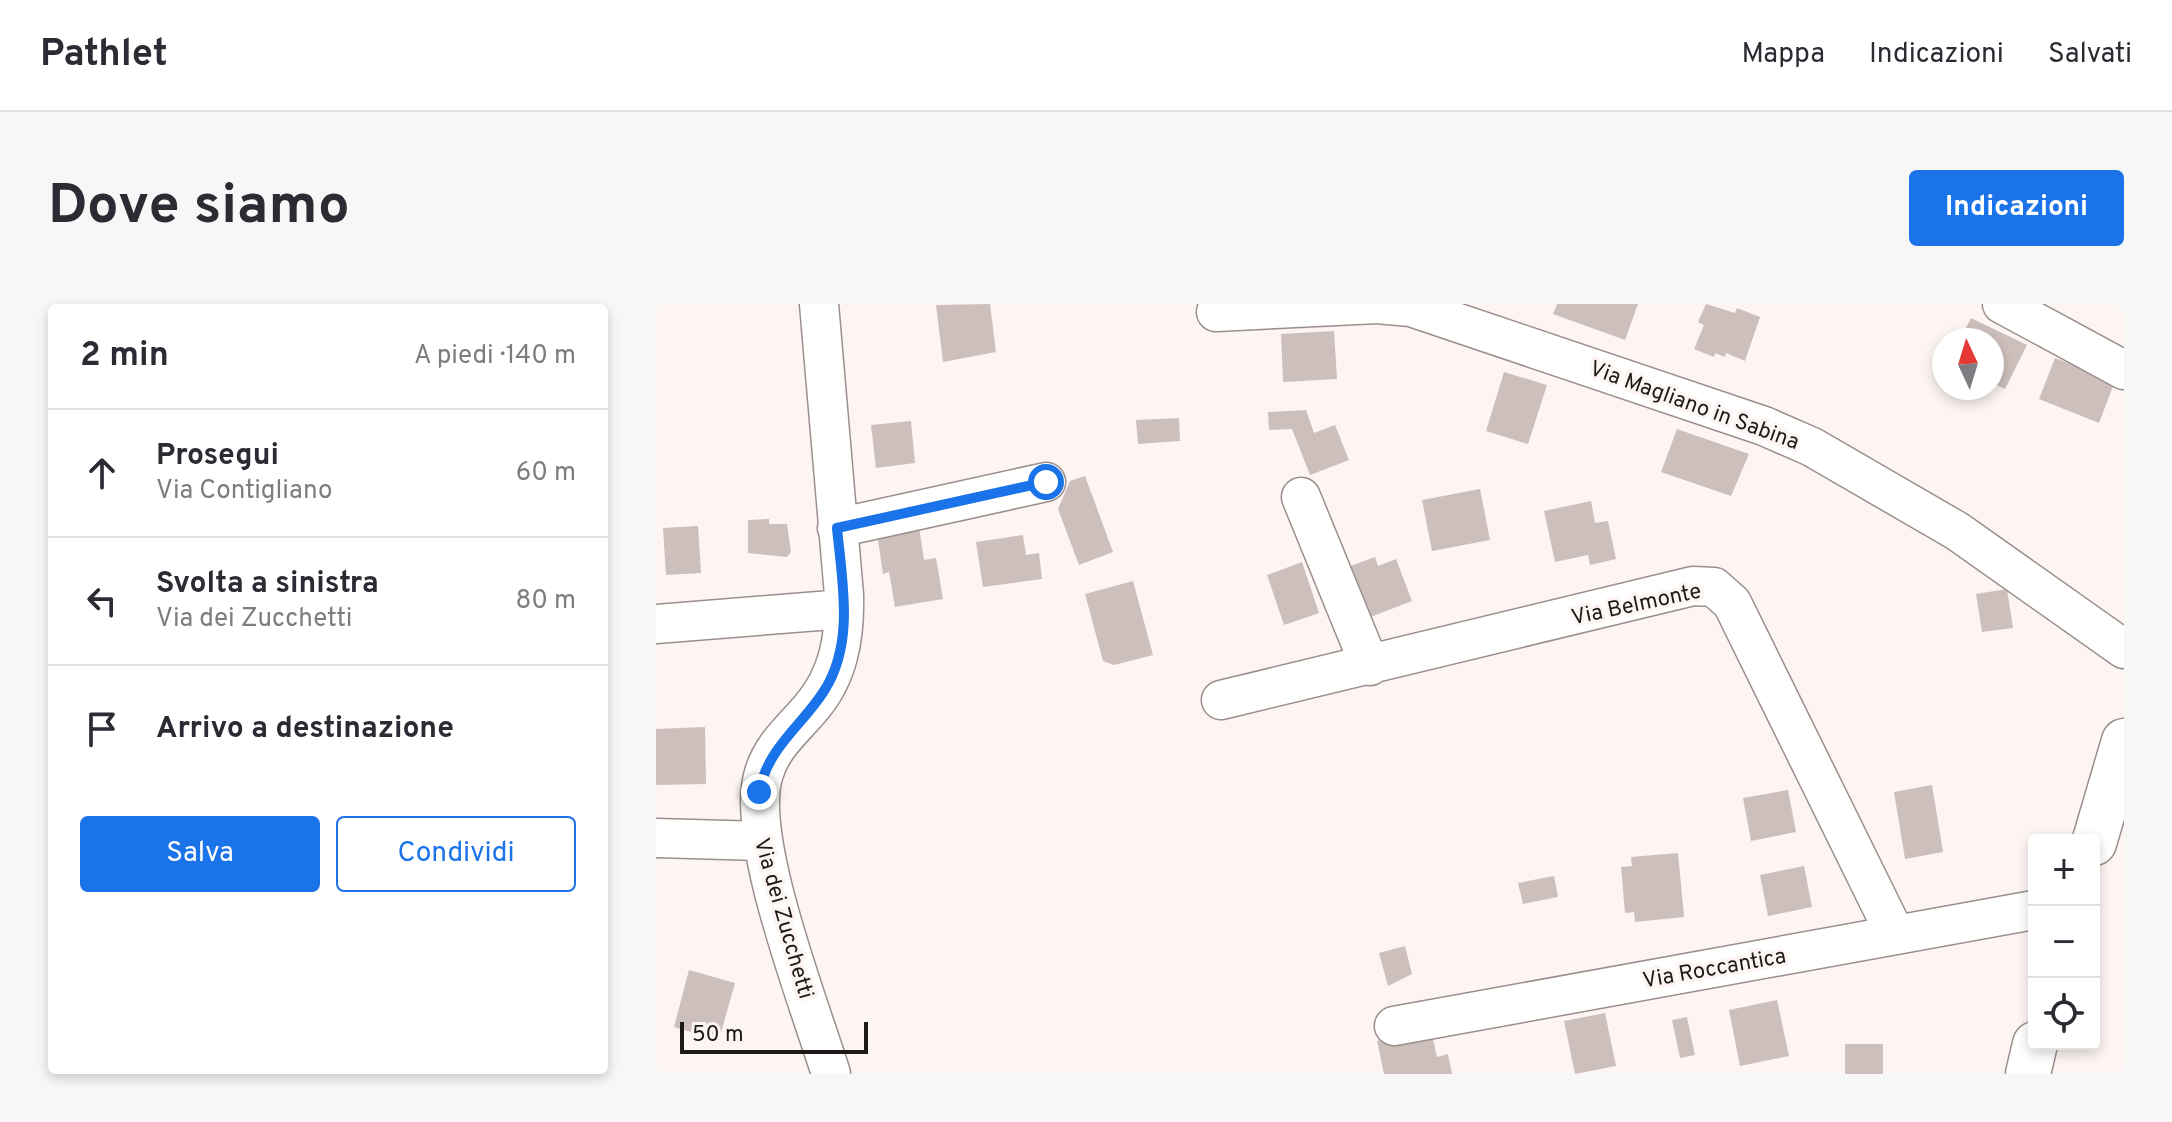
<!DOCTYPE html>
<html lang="it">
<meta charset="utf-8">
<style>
body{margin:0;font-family:Overpass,sans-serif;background:#f7f7f7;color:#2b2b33}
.controls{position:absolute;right:24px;bottom:24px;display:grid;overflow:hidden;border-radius:8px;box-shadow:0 4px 12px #0003}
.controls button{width:72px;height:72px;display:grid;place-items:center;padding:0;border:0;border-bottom:2px solid #e1e1e2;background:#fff;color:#2b2b33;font:40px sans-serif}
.compass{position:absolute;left:1276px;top:24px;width:72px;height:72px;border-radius:50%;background:#fff;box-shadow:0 4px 12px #0003;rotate:356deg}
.scale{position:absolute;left:24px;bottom:20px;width:188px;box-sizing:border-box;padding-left:8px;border:4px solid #1f1a19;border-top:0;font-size:22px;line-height:28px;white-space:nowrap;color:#1f1a19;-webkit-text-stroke:6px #fdf5f2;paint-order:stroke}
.stop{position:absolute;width:24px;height:24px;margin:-18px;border:6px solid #1a73e8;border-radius:50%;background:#fff}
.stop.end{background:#1a73e8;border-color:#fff;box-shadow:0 2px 8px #0008}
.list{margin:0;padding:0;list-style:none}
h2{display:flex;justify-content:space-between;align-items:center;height:104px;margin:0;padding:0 32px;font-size:34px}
h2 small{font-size:26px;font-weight:400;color:#7c7c81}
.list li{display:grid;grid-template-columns:52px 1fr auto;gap:24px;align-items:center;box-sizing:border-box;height:128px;padding:0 32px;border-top:2px solid #e1e1e2}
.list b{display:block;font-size:30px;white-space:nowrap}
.list p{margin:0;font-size:26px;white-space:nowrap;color:#7c7c81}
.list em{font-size:26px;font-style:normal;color:#7c7c81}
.actions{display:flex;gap:16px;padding:24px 32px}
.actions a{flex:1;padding:18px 0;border:2px solid #1a73e8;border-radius:8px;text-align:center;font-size:28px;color:#1a73e8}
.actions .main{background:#1a73e8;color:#fff}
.icon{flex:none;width:44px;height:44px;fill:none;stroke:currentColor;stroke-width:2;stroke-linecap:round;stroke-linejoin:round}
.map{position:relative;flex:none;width:1468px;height:770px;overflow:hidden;border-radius:8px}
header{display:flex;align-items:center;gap:48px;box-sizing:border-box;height:112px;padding:0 40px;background:#fff;border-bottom:2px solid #e1e1e2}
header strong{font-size:38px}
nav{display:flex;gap:44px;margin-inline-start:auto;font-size:28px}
.intro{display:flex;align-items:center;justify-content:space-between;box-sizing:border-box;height:192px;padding:0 48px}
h1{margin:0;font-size:56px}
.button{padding:20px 36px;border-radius:8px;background:#1a73e8;color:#fff;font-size:28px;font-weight:700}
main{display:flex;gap:48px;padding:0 48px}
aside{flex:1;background:#fff;border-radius:8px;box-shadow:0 4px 12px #0003}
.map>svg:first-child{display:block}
.building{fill:#cdbfbc}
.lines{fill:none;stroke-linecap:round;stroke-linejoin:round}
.minor-casing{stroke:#9b8f8c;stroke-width:41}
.major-casing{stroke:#9b8f8c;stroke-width:47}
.minor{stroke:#fff;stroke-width:38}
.major{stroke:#fff;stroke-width:44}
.route{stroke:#1a73e8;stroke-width:10}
.labels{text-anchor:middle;stroke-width:7;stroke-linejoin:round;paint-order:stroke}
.street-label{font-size:22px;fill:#1f1a19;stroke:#fdf5f2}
</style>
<header>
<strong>Pathlet</strong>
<nav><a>Mappa</a><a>Indicazioni</a><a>Salvati</a></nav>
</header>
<div class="intro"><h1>Dove siamo</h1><a class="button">Indicazioni</a></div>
<main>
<aside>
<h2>2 min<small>A piedi · 140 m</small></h2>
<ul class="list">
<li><svg class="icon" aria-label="ahead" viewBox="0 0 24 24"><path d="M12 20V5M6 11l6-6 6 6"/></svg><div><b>Prosegui</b><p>Via Contigliano</p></div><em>60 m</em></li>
<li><svg class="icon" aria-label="left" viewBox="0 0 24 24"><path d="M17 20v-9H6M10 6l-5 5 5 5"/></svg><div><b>Svolta a sinistra</b><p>Via dei Zucchetti</p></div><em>80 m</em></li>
<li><svg class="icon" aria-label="arrive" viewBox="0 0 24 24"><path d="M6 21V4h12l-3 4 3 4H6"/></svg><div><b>Arrivo a destinazione</b></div></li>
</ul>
<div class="actions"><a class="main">Salva</a><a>Condividi</a></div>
</aside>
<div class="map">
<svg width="1468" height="770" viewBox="0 0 1468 770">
<rect width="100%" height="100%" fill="#fdf5f2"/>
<!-- building -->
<path class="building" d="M334,0L340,48L287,58L280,1Z
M901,0H982L969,36L897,10Z
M1050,0L1079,9L1081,4L1104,13L1089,57L1070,49L1069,53L1059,49L1058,53L1038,45L1048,21L1042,18Z
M1315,14L1371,41L1349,85L1336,79V36H1304Z
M678,27L681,75L627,78L625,30Z
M1399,54L1459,77L1443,119L1383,95Z
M848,68L891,81L872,140L830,127Z
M650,106L658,129L679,121L693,156L654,171L636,125L613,126L612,108Z
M523,114L524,137L482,140L480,116Z
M255,117L259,159L220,164L215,121Z
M1021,125L1093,150L1075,192L1005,168Z
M429,172L457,248L423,261L402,205L414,177Z
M824,185L834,236L776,247L766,196Z
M935,197L939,219L952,217L960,255L934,261L932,251L899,258L888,207Z
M113,215V220H131L135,248L131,253L92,249V216Z
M262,216L268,256L280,254L287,295L239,303L233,268L227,270L220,223Z
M42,222L45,269L10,271L7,224Z
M367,231L370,251L383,249L386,275L327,283L320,238Z
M719,253L722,262L740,255L756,297L712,314L692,263Z
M646,258L663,309L628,321L611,271Z
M477,277L497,351L458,361L447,357L429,290Z
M1351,285L1357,324L1326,328L1320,290Z
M49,423L50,480L0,481V425Z
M1276,481L1287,548L1249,555L1238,488Z
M1132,486L1140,528L1095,537L1087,494Z
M1022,549L1028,613L979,618L978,608L969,609L965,563L976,562L975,553Z
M1148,562L1156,603L1112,612L1104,571Z
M898,572L902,593L867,600L862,579Z
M749,642L756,670L732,682L723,649Z
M33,666L79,679L63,736L18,723Z
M1121,696L1133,752L1084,762L1073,706Z
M949,709L960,762L919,770L908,717Z
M1031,713L1039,751L1024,754L1016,716Z
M775,726L781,753L792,750L796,770H728L721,737Z
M1189,740H1227V770H1189Z"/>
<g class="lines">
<!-- minor casing -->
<g class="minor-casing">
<path id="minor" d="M163,0L188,291C189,333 183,372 154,405C137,425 116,442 108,469C87,532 154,701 175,770
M1346,0L1468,66
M560,8L721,0L755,3L1108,122L1156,143L1301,227L1468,345
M645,193L714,362
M181,224L390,178
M0,320L188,305
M565,396L1037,282L1058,283L1076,299L1239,630
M0,534L105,537
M738,722L1378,606"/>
</g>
<!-- major casing -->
<g class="major-casing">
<path id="major" d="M1438,539L1468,437
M1372,770L1379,740"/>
</g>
<!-- minor -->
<use href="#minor" class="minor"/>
<!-- major -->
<use href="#major" class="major"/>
</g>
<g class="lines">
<!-- route -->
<path class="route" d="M103,488C112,443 145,423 168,387C199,339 186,277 181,224L390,178"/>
</g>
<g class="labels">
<!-- street labels -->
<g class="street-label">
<text transform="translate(1039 100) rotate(20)" y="8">Via Magliano in Sabina</text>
<text transform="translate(980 299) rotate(-12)" y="8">Via Belmonte</text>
<text transform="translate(129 614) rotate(74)" y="8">Via dei Zucchetti</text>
<text transform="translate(1058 663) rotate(-10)" y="8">Via Roccantica</text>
</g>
</g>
</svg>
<div class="controls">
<button>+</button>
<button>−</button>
<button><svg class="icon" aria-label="locate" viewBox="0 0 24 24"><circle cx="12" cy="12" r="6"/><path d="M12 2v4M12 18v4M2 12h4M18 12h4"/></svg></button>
</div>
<svg class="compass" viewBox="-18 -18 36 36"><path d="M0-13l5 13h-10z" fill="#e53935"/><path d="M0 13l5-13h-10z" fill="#7c7c81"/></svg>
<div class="scale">50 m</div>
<div class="stop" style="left:390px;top:178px"></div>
<div class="stop end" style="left:103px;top:488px"></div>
</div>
</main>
